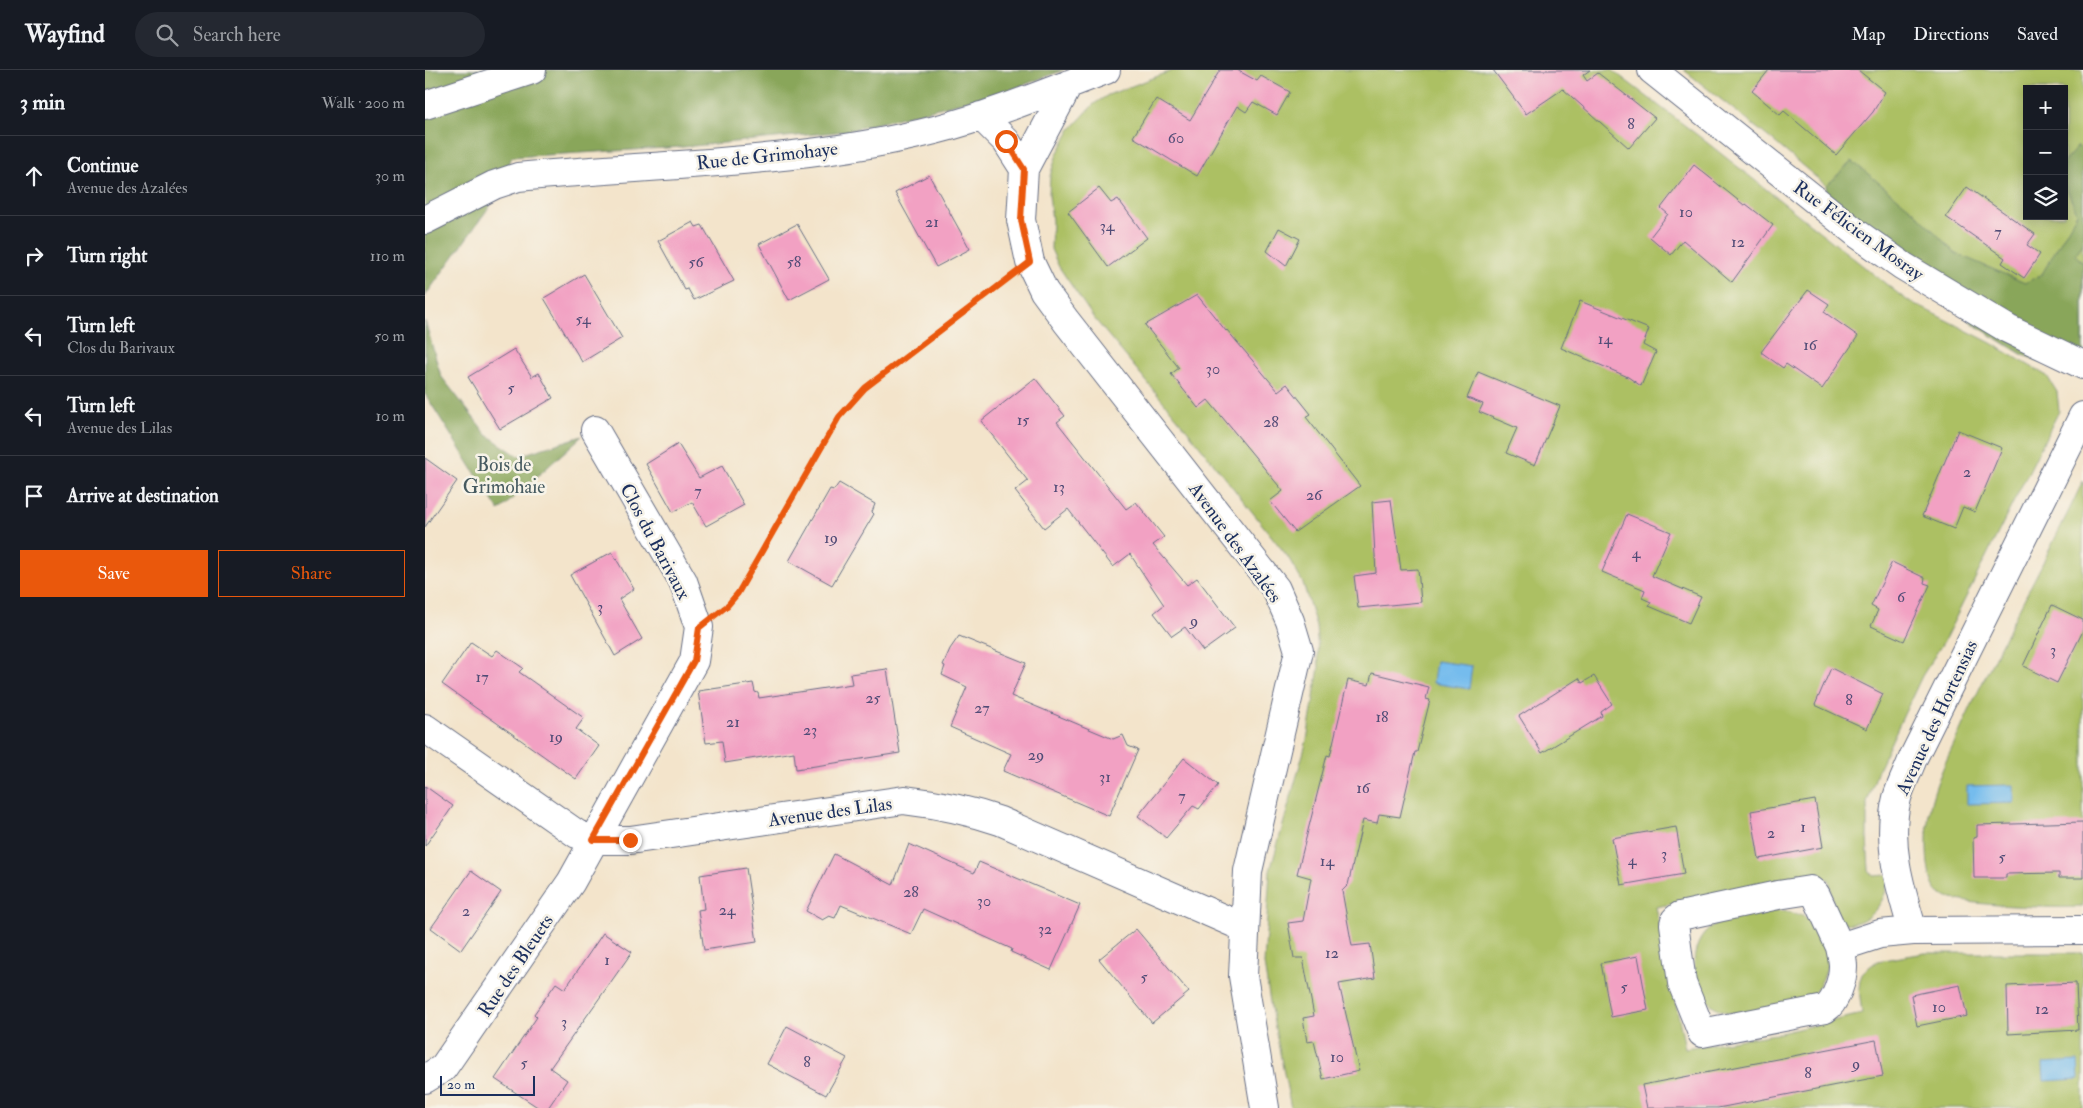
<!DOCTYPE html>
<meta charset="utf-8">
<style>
body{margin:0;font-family:"IM FELL Double Pica",serif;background:#242831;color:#f1f3f6}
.controls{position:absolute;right:15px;top:15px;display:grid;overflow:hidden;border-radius:0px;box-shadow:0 2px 12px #0003}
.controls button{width:45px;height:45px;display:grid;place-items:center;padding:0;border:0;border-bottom:1px solid #363941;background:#171b24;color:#f1f3f6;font:25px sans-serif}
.scale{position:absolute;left:15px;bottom:12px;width:95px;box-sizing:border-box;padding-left:5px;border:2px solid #1b2f5e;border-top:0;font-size:14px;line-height:18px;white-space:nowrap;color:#1b2f5e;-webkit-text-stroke:4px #f7f3e8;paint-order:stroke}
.stop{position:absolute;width:15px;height:15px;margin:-11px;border:4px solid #ea580c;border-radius:50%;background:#fff}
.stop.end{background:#ea580c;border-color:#fff;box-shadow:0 1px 5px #0008}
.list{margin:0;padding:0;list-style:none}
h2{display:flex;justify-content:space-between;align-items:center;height:65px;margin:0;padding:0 20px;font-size:21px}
h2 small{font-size:16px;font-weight:400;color:#9ea1a6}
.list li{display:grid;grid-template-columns:32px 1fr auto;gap:15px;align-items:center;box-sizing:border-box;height:80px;padding:0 20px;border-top:1px solid #363941}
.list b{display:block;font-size:19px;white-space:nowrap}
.list p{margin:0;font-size:16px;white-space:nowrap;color:#9ea1a6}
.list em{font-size:16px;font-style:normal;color:#9ea1a6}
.actions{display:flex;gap:10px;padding:15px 20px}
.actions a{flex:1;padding:11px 0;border:1px solid #ea580c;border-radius:0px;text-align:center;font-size:18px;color:#ea580c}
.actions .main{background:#ea580c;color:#fff}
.icon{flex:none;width:28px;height:28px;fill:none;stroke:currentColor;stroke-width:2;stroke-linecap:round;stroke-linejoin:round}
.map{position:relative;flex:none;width:1658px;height:1038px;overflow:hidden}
header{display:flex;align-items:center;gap:30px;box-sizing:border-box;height:70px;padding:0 25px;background:#171b24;border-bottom:1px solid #363941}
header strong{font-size:24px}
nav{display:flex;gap:28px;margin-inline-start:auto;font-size:18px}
.search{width:350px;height:45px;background:#242831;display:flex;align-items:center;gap:12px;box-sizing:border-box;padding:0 18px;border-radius:28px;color:#9ea1a6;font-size:19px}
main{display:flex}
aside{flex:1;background:#171b24}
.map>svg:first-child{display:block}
.green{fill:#acc064;stroke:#647861;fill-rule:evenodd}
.forest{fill:#89a65a;stroke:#526a5c}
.water{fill:#75bced;stroke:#4876a6}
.building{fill:#f2a1c3}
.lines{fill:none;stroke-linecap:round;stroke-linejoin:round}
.street-casing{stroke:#676e84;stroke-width:30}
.path{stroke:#676e84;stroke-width:3;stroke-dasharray:1 4;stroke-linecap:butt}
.street{stroke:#fff;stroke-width:28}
.route{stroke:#ea580c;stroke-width:6}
.labels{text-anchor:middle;stroke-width:5;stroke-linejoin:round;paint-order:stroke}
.number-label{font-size:16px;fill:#514c77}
.street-label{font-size:19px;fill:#1b2f5e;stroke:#f7f3e8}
.park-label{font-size:19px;fill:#465a60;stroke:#f7f3e8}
</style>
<header>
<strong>Wayfind</strong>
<div class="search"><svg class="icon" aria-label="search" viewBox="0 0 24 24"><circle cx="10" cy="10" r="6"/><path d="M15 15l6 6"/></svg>Search here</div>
<nav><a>Map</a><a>Directions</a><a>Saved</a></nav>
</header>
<main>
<aside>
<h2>3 min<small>Walk · 200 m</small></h2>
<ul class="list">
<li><svg class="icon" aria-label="ahead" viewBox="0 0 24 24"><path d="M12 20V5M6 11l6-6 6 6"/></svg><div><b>Continue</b><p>Avenue des Azalées</p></div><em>30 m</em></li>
<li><svg class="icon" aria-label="right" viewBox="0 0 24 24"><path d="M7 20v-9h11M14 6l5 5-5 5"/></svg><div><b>Turn right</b></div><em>110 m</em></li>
<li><svg class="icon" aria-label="left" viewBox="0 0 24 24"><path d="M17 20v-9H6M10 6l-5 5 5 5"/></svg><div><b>Turn left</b><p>Clos du Barivaux</p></div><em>50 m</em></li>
<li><svg class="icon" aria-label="left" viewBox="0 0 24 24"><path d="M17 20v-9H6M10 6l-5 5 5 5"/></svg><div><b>Turn left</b><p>Avenue des Lilas</p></div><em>10 m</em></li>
<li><svg class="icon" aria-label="arrive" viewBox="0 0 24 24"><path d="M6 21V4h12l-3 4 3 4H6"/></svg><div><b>Arrive at destination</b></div></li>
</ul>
<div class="actions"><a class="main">Save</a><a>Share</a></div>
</aside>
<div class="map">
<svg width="1658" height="1038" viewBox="0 0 1658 1038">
<rect width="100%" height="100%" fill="#f7f3e8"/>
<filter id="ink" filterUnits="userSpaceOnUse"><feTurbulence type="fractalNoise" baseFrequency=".02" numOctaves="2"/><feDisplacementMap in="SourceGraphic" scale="10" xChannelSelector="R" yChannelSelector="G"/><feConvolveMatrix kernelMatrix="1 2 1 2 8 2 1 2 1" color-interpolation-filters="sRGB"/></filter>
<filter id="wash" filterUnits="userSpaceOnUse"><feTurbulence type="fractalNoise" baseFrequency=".0096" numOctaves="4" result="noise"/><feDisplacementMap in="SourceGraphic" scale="20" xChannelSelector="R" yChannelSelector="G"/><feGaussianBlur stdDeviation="1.12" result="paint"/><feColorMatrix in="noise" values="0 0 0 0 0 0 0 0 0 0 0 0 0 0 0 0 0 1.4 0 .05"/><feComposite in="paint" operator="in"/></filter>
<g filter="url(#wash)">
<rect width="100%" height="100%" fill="#f3e4cb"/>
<!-- green -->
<path class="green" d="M749,0H1187L1275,67L1480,229L1566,273L1622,306L1632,322L1634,341L1519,571L1497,606L1453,700L1442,732V768L1444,800L1449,806L1462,805C1466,828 1441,861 1415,852L1409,837L1404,809L1356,813L1231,837L1260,978L1351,964L1437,944L1434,919L1435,910L1438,902L1452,891L1500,883H1658V1038H866L846,938L839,894L845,801L882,670L894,597L891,556L878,513L863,487L762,360L668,247L634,197L626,179L627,151L624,124L625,106L632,84L646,59L669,34L683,25Z
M1259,0H1658V273L1405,119L1347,70ZM1602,19H1639V146H1602Z
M1658,411V837C1633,838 1533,837 1515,824C1497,812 1501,748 1507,729C1514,703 1528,677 1539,652C1576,570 1620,492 1658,411Z
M1351,840C1364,842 1380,844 1390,854C1394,859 1404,875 1404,881C1404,897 1397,918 1383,928C1375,934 1350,936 1339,938C1326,941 1314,945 1301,942C1270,934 1259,886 1280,863C1297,845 1328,843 1351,840Z"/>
<!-- forest -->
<path class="forest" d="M0,0H639L585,20L422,61L258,77L87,87L65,136L0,226Z
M1653,76L1658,81V174L1650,185L1658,192V307L1598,285L1550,255L1402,132L1401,116L1427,91L1490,142L1530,183L1600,213L1617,204L1652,143L1639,113V92Z
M0,251L16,306L62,365L93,386L157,366L74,441L0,324Z"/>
<!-- water -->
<path class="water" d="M1011,591L1047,596L1044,619L1008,613Z
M1589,715V733L1542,734V716Z
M1653,991L1654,1009L1619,1011L1618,993Z"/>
<g id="blocks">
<!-- building -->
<path class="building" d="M795,0H812L832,11L836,6L865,22L852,45L828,32L821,42L812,36L772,106L708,67L731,29L765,50Z
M1068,0H1165L1158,5L1162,11L1173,3L1230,48L1204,78L1138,19L1101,44Z
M1344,0H1433L1460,22L1448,42L1411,85L1359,41L1355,45L1327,21Z
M1269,95L1319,135L1321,134L1348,155L1307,212L1258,170L1246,185L1225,167L1243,144L1236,138Z
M504,105L545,179L511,197L470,123Z
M1542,117L1610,164L1602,175L1615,184L1599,208L1577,193L1580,188L1521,147Z
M674,118L686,133L693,129L722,168L683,197L643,142Z
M268,152L271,157L277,155L309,211L269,230L263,219L260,220L233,171Z
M372,154L404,209L364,230L334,174Z
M854,158L875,169L861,196L842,181Z
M159,204L197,268L157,292L119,228Z
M1383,220L1404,234L1399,242L1433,266L1397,319L1361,294L1358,298L1336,282Z
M772,225L801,261L802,260L853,321L862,314L886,344L881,347L935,416L870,462L845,431L858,421L783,330L773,338L746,304L754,298L720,255Z
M1155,231L1224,259L1218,275L1231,282L1216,316L1203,307L1136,278Z
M89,279L107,307L114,303L128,328L75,359L43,307Z
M1053,302L1135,336L1110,395L1081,383L1092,358L1054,342L1058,334L1042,328Z
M610,308L640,346L632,352L701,439L711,432L739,467L728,475L762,515L772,508L810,558L778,581L760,557L747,566L729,543L739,535L705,484L688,497L643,439L619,458L590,421L603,411L556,351Z
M1533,360L1577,378L1550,442L1538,437L1529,459L1497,446Z
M253,374L274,408L297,396L319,435L281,456L267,432L248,442L221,394Z
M0,388L32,411L0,457Z
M414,413L450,434L447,442L449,444L407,515L364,491L405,419L409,420Z
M966,430L976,500L993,499L996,532L933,538L929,506L951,503L947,432Z
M1202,444L1246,462L1227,506L1276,527L1264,553L1224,536L1226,532L1217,528L1220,520L1177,502Z
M187,482L209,519L194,529L217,569L190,586L145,505Z
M1467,492L1500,508L1499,513L1505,515L1479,571L1446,556L1453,540L1446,536Z
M1627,535L1658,550V561L1632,613L1598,596Z
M534,566L601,593L586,626L688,669L698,665L703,676L713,680L684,746L578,701L586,684L525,657L542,617L517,605L520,596L518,595L525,579Z
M46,572L67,586L72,580L98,598L94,602L159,648L151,659L174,676L151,709L17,614Z
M1406,598L1458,624L1442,659L1390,635Z
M462,599L475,683L371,699L369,682L300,693L297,671L281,673L273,621L328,613L330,622L333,623L334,628L427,614L425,604Z
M947,603L1004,617L1001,629L1005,630L992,682H990L975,747L954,744L952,753L938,750L923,815L917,821L927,876L945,874L950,908L914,914L934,1001L898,1009L889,971L882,972L878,948L889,946L878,888H869L863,853L878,851L886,808L872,804L902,685L905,686L923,610L944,615Z
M1169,606L1187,634L1176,642L1177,646L1117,683L1094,646L1154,608L1157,613Z
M759,688L793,715L774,739L768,736L741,768L713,746Z
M0,716L28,736L0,776Z
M1390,730L1398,777L1334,789L1326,741Z
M1658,752V808H1634V803L1581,804V808H1549L1548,768L1552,767V755Z
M1251,757L1259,804L1196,815L1187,768Z
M484,774L549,803L554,792L655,835L626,900L586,882L587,879L498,839L486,864L416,835L410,848L404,846L397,850L381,841L409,784L468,815Z
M321,798L332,872L279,880L273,840L279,839L275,805Z
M46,801L76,822L36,880L6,858Z
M711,859L764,922L727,953L674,889Z
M178,863L207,882L125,998L142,1010L123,1038H114L70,1009L112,947L109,944L131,913L140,919Z
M1213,886L1223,940L1186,947L1176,893Z
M1651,913L1653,960L1583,964L1582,916Z
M1535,915L1542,946L1492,956L1486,925Z
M362,956L422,988L401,1025L342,994Z
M1451,970L1458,1006L1293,1038H1222L1217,1015Z"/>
</g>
</g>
<g filter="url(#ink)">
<use href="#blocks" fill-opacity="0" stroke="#676e84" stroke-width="1"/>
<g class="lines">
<!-- street casing -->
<g class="street-casing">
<path id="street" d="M1227,0L1434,165L1478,196L1583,259L1658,295
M644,14L599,99L596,150L605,192L619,221L641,251L851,519L865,551L874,581L823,801L818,906L840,1038
M0,35L107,0
M556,46L581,71L599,99
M0,150L69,115L93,107C230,94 377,94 510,60C568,45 625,21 681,0
M1658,346L1488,688C1483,702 1476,714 1472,728C1461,772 1475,818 1488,861L1658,860
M0,658L152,764L168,770H205L479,730C513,734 543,740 575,751L820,858
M1415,877C1416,883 1418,890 1418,896C1418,909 1411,932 1400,939L1277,963L1257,913L1249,854L1250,850L1255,846L1353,825L1385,820L1391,825L1415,877L1455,864L1488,861
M0,1009L18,998L146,812L269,591L274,557L258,511L170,360"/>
</g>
<!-- path -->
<path class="path" d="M298,538L313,523L414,347L440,318L581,210"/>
<!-- street -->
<use href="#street" class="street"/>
</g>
</g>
<g class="lines" filter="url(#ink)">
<!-- route -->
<path class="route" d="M205,770H168L269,591L274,558L302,536L313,523L414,347L440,318L605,192L596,150L599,99L581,71"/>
</g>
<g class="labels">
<!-- number labels -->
<g class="number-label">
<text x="1206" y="59">8</text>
<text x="751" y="73">60</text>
<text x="1261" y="147">10</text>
<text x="507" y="157">21</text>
<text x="682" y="161">34</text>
<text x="1573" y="167">7</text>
<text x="1313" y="177">12</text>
<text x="271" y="197">56</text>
<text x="369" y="197">58</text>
<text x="158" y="254">54</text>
<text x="1180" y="274">14</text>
<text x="1385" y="280">16</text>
<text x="788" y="304">30</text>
<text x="86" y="323">5</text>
<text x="598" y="355">15</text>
<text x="846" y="357">28</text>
<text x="1542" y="407">2</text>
<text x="634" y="422">13</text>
<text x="273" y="426">7</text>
<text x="889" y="430">26</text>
<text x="406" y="473">19</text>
<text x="1211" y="488">4</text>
<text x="1476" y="532">6</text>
<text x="175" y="542">3</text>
<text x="769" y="556">9</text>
<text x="1628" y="585">3</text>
<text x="57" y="612">17</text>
<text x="448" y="633">25</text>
<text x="1424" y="635">8</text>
<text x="557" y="643">27</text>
<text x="957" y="652">18</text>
<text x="308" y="657">21</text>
<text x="385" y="665">23</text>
<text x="131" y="672">19</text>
<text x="611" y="690">29</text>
<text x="680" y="712">31</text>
<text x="938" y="723">16</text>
<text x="757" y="731">7</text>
<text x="1378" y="762">1</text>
<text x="1346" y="768">2</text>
<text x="1239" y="789">3</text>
<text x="1577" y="792">5</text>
<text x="1207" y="795">4</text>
<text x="902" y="796">14</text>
<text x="486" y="827">28</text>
<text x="559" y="836">30</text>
<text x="302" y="845">24</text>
<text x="41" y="846">2</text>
<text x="620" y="864">32</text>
<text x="907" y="888">12</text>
<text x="182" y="895">1</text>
<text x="719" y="912">5</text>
<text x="1199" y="922">5</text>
<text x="1514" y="942">10</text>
<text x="1617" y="944">12</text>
<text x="139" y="957">3</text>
<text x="912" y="992">10</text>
<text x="382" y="997">8</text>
<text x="99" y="998">5</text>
<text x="1431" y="999">9</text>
<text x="1383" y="1008">8</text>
</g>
<!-- street labels -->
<g class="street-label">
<text transform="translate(342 85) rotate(-6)" y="7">Rue de Grimohaye</text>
<text transform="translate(1434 160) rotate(36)" y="7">Rue Félicien Mosray</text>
<text transform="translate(231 471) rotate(62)" y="7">Clos du Barivaux</text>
<text transform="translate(811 472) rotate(54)" y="7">Avenue des Azalées</text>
<text transform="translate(1511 647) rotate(-65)" y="7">Avenue des Hortensias</text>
<text transform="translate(405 741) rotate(-8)" y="7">Avenue des Lilas</text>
<text transform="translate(90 895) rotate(-56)" y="7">Rue des Bleuets</text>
</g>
<!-- park labels -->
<g class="park-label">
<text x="79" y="401">Bois de<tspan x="79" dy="22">Grimohaie</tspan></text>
</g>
</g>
</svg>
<div class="controls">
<button>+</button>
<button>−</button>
<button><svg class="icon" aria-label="layers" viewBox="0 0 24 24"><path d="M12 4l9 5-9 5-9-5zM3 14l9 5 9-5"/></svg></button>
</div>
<div class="scale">20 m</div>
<div class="stop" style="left:581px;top:71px"></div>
<div class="stop end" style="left:205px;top:770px"></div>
</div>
</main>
